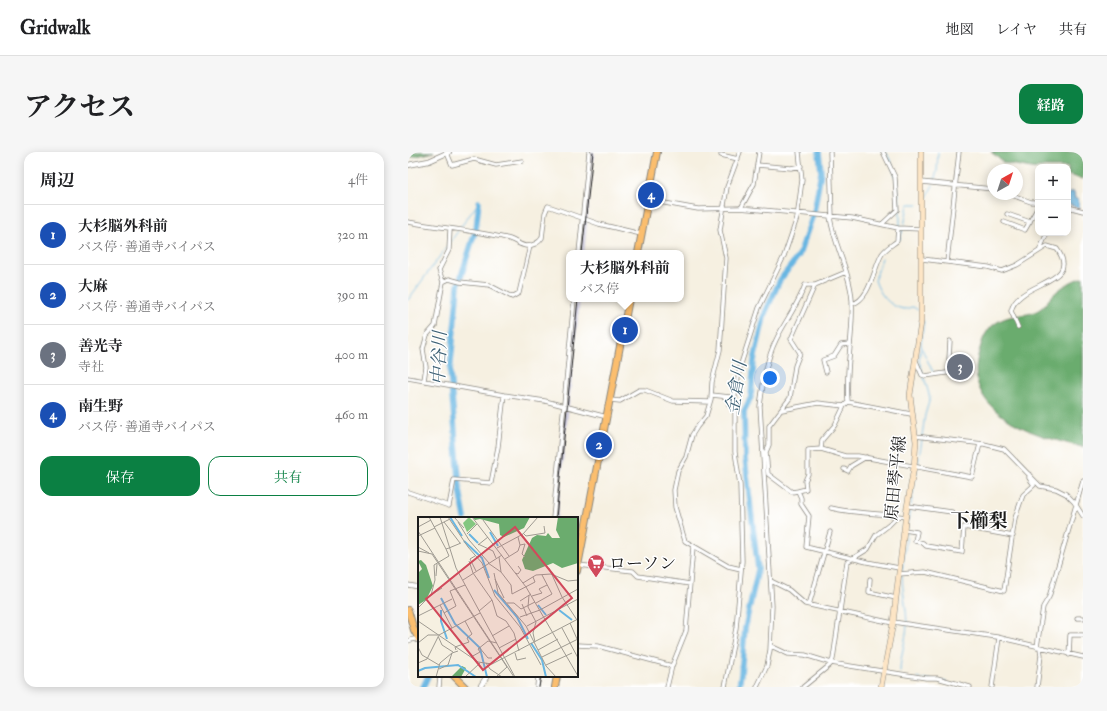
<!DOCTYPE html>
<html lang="ja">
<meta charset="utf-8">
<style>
body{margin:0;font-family:"IM FELL Double Pica","Noto Serif JP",serif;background:#f6f6f6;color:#202124}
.controls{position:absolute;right:12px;top:12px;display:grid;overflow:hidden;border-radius:8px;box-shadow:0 2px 10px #0003}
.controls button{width:36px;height:36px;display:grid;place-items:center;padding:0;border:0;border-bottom:1px solid #e0e0e0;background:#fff;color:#202124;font:20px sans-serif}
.compass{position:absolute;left:579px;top:12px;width:36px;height:36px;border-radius:50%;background:#fff;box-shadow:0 2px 10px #0003;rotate:39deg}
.you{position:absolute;left:362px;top:226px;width:14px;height:14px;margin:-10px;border:3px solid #fff;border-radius:50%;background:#1a73e8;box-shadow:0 0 0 6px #1a73e833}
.badge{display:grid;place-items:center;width:26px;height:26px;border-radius:50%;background:#0b8043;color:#fff;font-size:13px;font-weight:700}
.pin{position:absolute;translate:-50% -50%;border:2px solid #fff;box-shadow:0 1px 4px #0006}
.popup{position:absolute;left:158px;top:98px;width:118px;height:52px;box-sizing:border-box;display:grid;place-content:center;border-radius:8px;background:#fff;filter:drop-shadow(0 1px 3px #0005);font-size:13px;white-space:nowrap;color:#757577}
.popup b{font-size:15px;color:#202124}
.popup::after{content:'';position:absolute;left:50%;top:100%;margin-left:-8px;border:8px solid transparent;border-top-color:#fff}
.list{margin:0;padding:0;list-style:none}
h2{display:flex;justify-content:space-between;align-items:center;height:52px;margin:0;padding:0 16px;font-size:17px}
h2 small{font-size:13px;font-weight:400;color:#757577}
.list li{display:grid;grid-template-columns:26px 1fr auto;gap:12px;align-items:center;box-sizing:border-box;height:60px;padding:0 16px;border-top:1px solid #e0e0e0}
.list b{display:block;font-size:15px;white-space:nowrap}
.list p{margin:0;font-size:13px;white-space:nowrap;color:#757577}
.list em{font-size:13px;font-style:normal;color:#757577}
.actions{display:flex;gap:8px;padding:12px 16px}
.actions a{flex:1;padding:9px 0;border:1px solid #0b8043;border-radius:12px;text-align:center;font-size:14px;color:#0b8043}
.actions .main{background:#0b8043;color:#fff}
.map{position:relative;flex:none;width:675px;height:535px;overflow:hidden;border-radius:12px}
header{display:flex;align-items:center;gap:24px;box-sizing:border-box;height:56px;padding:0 20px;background:#fff;border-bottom:1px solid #e0e0e0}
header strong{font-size:19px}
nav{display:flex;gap:22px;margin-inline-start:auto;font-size:14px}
.intro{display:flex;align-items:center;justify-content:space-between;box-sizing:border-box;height:96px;padding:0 24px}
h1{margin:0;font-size:28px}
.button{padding:10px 18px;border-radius:12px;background:#0b8043;color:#fff;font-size:14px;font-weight:700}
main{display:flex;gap:24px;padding:0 24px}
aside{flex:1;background:#fff;border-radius:12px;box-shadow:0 2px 10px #0003}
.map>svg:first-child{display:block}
.industrial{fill:#c3c1dc}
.forest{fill:#6bac6e;stroke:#446445}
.water{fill:#68b6e2;stroke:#42697f}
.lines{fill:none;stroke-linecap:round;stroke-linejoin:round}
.stream{stroke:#68b6e2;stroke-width:1}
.river{stroke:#68b6e2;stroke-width:5.5}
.minor-casing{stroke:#89867e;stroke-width:5}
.tertiary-casing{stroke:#89867e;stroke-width:6}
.secondary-casing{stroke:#89867e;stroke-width:6}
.primary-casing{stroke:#89867e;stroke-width:8}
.trunk-casing{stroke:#89867e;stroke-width:8}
.minor{stroke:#fff;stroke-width:3.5}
.tertiary{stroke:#fff;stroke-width:4.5}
.secondary{stroke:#fde5c5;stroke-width:5}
.primary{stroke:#fbbe6e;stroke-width:6}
.trunk{stroke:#fbbe6e;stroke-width:6}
.rail{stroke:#1c1c1c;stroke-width:1}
.labels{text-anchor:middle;stroke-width:3;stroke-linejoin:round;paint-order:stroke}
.street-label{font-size:17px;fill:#1c1c1c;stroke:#fff}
.poi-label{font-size:17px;fill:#1c1c1c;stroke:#fff;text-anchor:start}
.water-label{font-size:18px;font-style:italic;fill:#3e6175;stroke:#fff}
.quarter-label{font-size:19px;font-weight:bold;fill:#1c1c1c;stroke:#fff}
.inset-river{fill:none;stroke:#68b6e2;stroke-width:2}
.inset-road{fill:none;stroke:#9f9b92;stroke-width:1}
.view{fill:#d1495b;fill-opacity:0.15;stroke:#d1495b;stroke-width:2}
.inset-edge{fill:none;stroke:#1c1c1c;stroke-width:2}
</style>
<header>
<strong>Gridwalk</strong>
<nav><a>地図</a><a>レイヤ</a><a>共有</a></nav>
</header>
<div class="intro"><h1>アクセス</h1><a class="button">経路</a></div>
<main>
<aside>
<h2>周辺<small>4件</small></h2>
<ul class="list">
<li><span class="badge" style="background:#1a4fb4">1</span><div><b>大杉脳外科前</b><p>バス停 · 善通寺バイパス</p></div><em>320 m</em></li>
<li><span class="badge" style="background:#1a4fb4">2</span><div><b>大麻</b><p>バス停 · 善通寺バイパス</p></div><em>390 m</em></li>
<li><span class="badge" style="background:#6b7280">3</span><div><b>善光寺</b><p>寺社</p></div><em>400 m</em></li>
<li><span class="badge" style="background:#1a4fb4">4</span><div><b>南生野</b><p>バス停 · 善通寺バイパス</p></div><em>460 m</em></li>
</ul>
<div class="actions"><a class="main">保存</a><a>共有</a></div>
</aside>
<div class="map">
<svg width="675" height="535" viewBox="0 0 675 535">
<rect width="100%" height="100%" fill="#fff"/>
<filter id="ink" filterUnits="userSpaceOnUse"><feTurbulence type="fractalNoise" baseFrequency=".025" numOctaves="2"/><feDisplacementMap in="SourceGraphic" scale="8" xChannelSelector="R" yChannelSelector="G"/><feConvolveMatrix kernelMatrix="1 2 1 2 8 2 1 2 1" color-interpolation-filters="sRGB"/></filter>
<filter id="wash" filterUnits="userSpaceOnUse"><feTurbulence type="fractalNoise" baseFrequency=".012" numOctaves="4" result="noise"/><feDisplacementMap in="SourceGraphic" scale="16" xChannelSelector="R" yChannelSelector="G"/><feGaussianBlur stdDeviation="0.9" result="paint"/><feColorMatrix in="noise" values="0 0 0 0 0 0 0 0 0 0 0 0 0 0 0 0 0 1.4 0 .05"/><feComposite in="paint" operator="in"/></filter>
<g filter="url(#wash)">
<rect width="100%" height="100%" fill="#f6f0e1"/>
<!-- industrial -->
<path class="industrial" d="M183,0H186L176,101H173Z
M168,147H172L149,366H146Z"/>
<!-- forest -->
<path class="forest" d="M0,0H26L0,6Z
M583,0H675V27L660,23V15H630L629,17L596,11Z
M675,125V295C633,286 555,263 570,204C573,193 575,182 584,174C602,159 617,167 632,157C637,154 640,148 644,144C653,135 663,129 675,125Z"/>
<!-- water -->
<path class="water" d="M662,40H666L667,47L670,46L672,57L660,52V44Z"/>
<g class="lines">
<!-- stream -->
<path class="stream" d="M478,0C491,23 492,48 492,75
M526,30L529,19L530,0
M517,49L525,33
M496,74L500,53L501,52H510
M52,76L71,50
M492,87L495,77
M491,88L492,78
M43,89L50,79
M474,106L467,128C471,141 481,155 496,157C499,157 502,155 505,155L510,158
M0,148L40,93
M514,197L525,220
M515,222L511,209L516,169
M514,284L517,263L522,246L516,225
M510,313L514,287
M503,353L509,316
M499,376L502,356
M494,420L499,380
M492,520C492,504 498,489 499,473C499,456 494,440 494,423
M509,526L538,530"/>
<!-- river -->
<path class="river" d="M57,366L52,338L42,221L50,134L68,77L71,50
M15,535L20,524
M331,535L333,522L337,476L350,417L337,306L336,259L343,245L346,209L357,161L372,128L391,103L406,60L413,20L411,0"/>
</g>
</g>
<g filter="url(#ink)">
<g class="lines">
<!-- minor casing -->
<g class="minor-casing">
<path id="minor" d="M332,0L319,35L312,78L318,106L312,198L304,230L303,247L298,264L289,275L284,283L278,305L270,319L266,338L267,355L277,389L320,414L333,417
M422,0L424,65
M39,1L44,13L66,7L88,13L114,9
M313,3L330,7
M349,13L383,16L393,14
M513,30L585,37
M601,42L623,50H630
M240,48L290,57L331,56L444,66L490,76L513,77
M660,55L675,59
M333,56L346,32L351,0
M599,62L622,70
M422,65C426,93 442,119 444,148C446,182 437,216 440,250
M0,70C33,76 65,78 98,86C105,87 111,93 118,94C124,94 131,91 134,86L137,61L140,54L191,72L233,82
M596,70L617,78L630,55
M474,72L489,58L487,25L475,0
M632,97L639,81
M171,101L181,0
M514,107L580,115L594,119L609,113L639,94L649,97C675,133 610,128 603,159L610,175
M539,110L551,0
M438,120L407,133L383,187L392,201L387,214L382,246L361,274V293L358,300L360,322L384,340L390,339L393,346V352L401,364L398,395L459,410L491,416
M35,130L41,127L52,130L81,133L104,145L111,141L122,94
M444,152C462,148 466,115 474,102C478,96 484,93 489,89L490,76
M508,209L514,223L517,224L545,220L541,207L542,189
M418,220L415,208L426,204L433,193L441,192
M0,226L96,243L137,249L199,265
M16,228L18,215L15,197L19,183L27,174L35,130L31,118L41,98L42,77
M304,243L322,245L321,253L326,254
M202,248L212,249L231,238H237L265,249L302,250
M440,250L436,254L427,273L414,288L413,297L437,304H450L564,325L572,292
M440,250L503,262
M374,258L410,251L436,254
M507,284L576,292L596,297L632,334L648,337L658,342L666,350L675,364
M436,317L440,319L443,314L458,305
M390,339L398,337L397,329L400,322V298L413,297
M0,340L41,354L46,328L83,331L90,295L96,243
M500,354L544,360
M423,356C448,362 473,361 498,365
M145,366L166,147
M496,378L509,380L507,389L515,391L518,394L554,400L556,375L605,384
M170,413L225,419L230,424L282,432
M491,422L517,420L596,439L607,366L615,343L626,333L621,326V322
M462,427L461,440L488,446
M363,429L381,438L397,452L485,471
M0,433L11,435
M401,453L422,380
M669,466H675
M485,470L589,485L675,505
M0,489L6,487L11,489
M169,493L190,494L264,514
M363,494L380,502L397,503L423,511L518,526H529L562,535
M629,495L635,455L641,445L675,329
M661,503L662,483H675
M31,535L32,524
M129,535L130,524
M259,535L264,514L278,479L285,395
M317,535L328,476L334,409L332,333L327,300V243L332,215L351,156L376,104L389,66L394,28L391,0
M349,535L359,514L362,498L364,454L352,254C355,232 358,208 368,188C377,169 390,153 397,133H407
M395,535L422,513L425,507L439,410L460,397L468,383L481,373L490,364
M584,535L591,486
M629,535L633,503L632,496"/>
</g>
<!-- tertiary casing -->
<g class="tertiary-casing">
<path id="tertiary" d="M0,13L21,9L41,0
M72,535L79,524"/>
</g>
<!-- secondary casing -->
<g class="secondary-casing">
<path id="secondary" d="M473,535L485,471L498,361L506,315L508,290L502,243L513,170V0"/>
</g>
<!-- primary casing -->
<g class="primary-casing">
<path id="primary" d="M0,458L6,478L11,487
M46,524L57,535"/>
</g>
<!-- trunk casing -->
<g class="trunk-casing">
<path id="trunk" d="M230,101L249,0
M169,419L221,147
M147,535L149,524"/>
</g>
<!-- minor -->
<use href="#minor" class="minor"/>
<!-- tertiary -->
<use href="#tertiary" class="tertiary"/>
<!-- secondary -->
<use href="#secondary" class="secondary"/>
<!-- primary -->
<use href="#primary" class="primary"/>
<!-- trunk -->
<use href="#trunk" class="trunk"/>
<!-- rail -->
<path class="rail" d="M174,101L185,0
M148,366L170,147
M131,535L133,524"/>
</g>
</g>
<!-- icons -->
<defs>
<g id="supermarket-pin" transform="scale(0.9)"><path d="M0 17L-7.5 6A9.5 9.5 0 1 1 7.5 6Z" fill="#d1495b" stroke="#fff"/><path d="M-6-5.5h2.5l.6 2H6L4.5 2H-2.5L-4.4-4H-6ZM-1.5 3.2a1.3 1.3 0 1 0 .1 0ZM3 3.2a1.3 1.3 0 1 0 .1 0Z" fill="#fff"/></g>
</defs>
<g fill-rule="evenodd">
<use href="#supermarket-pin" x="188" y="411"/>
</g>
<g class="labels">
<!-- street labels -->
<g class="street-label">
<text transform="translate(487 326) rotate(-84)" y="6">原田琴平線</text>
</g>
<!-- poi labels -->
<g class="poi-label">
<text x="201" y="417">ローソン</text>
</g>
<!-- water labels -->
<g class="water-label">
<text transform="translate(31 206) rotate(-88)" y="6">中谷川</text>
<text transform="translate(328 236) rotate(-81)" y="6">金倉川</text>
</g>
<!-- quarter labels -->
<g class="quarter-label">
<text x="571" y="375">下櫛梨</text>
</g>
</g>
<!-- overview -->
<g transform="translate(10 365)">
<rect width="160" height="160" fill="#f6f0e1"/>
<path d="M51,0L58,7L49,15L45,6Z" fill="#84c780"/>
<path d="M54,0H112L106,11L86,20L82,18L81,7L62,2L57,3ZM140,0H160V46L144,51L135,46L115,54L107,52L104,43L114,21L119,18L128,19L130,16L134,21H142L138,13ZM3,43L8,48L15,69L8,83L0,88V56L4,52L0,44ZM44,149L48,151L43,160H33Z" fill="#6bac6e"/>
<path class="inset-river" d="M32,0L44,19M72,15L80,29M51,17L60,26M46,24L64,41L71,61M76,73L99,100L110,122M23,81L37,107L62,131L69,160M120,88L128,98M23,93V104L29,122M141,93L154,103M113,126L124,143L128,160M0,154L7,151L40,148L58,160"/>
<path class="inset-road" d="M11,0L28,32L31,31M22,0L38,51L97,160M30,0L50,30L64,46L77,79L102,110L123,148M36,0L46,11M54,0L108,70L160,159M65,3L91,39M26,5L42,26M40,5L51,23L71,46M0,10L13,3M16,10L32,2M0,14L96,160M49,17L59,7M106,17L108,19L127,16L126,9M0,19L17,11M60,27L75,34L78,41M60,28L70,20M102,28L107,27L104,37L107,40M0,30L11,36M31,31L43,26M79,31L105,17L120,0M0,34L14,37L89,150M57,39L52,42L58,54M81,40L83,55M87,42L100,34L102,28L100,20M51,44L55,56L74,83L79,99L88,104L96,116L101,134M70,46L83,55L93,68L94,77L117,65L115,60M131,51L144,80M76,56L80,76L108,109L128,149L138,160M97,56L100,57L103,53L100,49M18,59L19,47M77,62L86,81M45,63L84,38M105,66L118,58L133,57L150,64L160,63M13,78L24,71M111,78L110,90L118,105L115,116L117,125M114,79L124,76L121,72L129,68M144,80L159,103M102,84L113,77M89,86H96L103,92L117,85M118,86L134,77L124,58M104,87L109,99M22,88L34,111M0,91L13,78L17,63L16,48L31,39L28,32M122,93L160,72M61,94L74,83M26,96L38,89L32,74L47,68M0,99L34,82M102,100L122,93M0,104L60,145L74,147L160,102M152,106L159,122M109,109L160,82M144,111L160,141M20,119L24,128L35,135M74,119L91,109M0,126L10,118H21L62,96M0,130L4,138L21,148M61,130L70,141H74M81,131L98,122M38,133L37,130L51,125L49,121L54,117L47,104M120,133L140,122M97,136L99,143L108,141M53,140L62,135L60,132L70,124L79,126M124,140L160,122M0,146L9,142L20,120M68,146L72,152L84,160M128,148L154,136M21,152L30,148L34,136L40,134M18,160L22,146L34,136M47,160L62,146M78,160L89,150"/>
<path class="view" d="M97,10L154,81L65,153L8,82Z"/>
<rect width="160" height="160" class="inset-edge"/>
</g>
</svg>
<div class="controls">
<button>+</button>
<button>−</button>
</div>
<svg class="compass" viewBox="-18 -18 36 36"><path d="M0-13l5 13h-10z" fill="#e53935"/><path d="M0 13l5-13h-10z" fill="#757577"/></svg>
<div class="you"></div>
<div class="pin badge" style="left:217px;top:178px;background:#1a4fb4">1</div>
<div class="popup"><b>大杉脳外科前</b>バス停</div>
<div class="pin badge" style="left:191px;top:293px;background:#1a4fb4">2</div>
<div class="pin badge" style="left:552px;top:215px;background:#6b7280">3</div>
<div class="pin badge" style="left:243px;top:43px;background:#1a4fb4">4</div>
</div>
</main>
